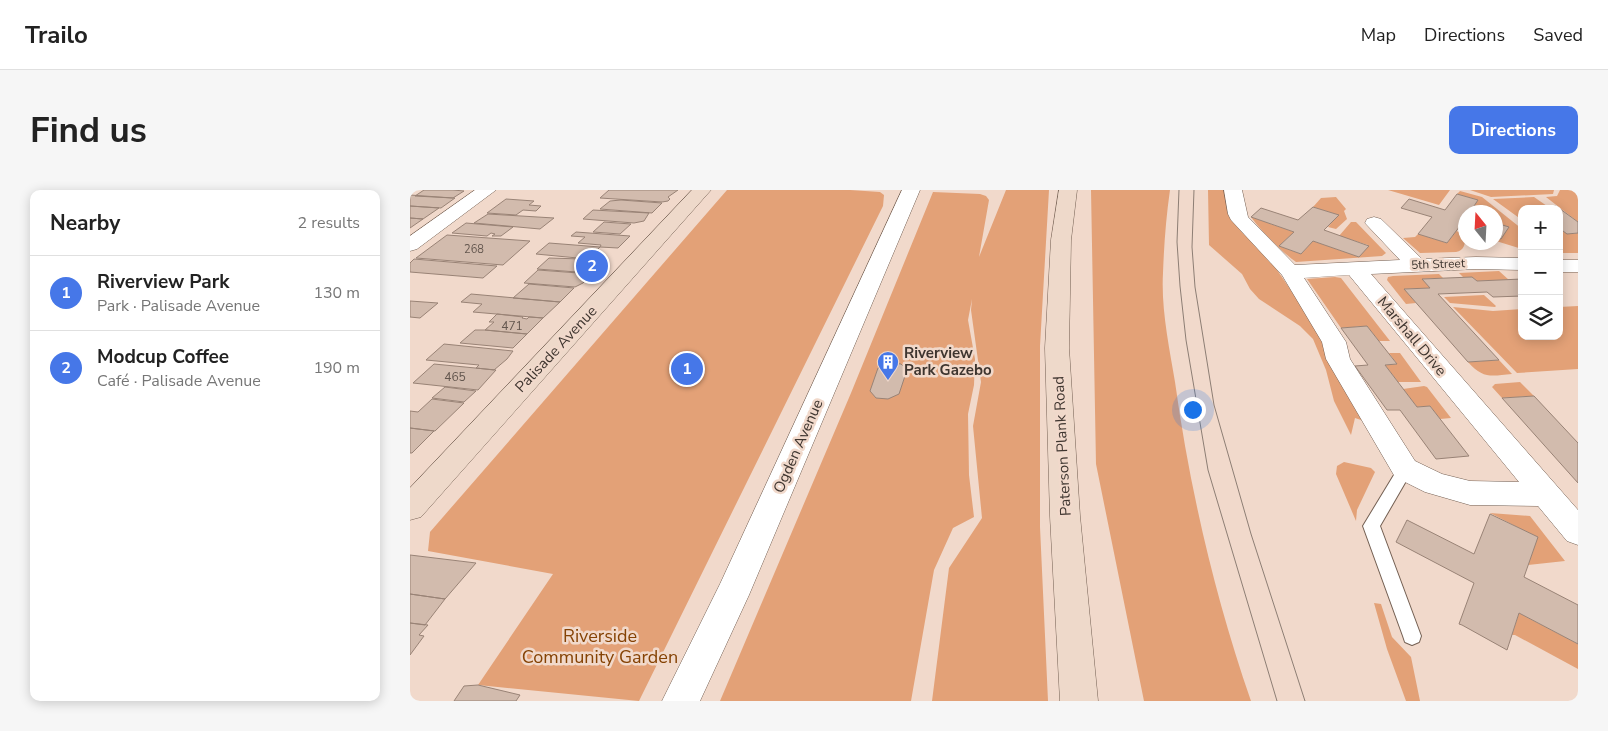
<!DOCTYPE html>
<meta charset="utf-8">
<style>
body{margin:0;font-family:"Nunito Sans",sans-serif;background:#f6f6f6;color:#222}
.controls{position:absolute;right:15px;top:15px;display:grid;overflow:hidden;border-radius:10px;box-shadow:0 2px 12px #0003}
.controls button{width:45px;height:45px;display:grid;place-items:center;padding:0;border:0;border-bottom:1px solid #e0e0e0;background:#fff;color:#222;font:25px sans-serif}
.compass{position:absolute;left:1048px;top:15px;width:45px;height:45px;border-radius:50%;background:#fff;box-shadow:0 2px 12px #0003;rotate:342deg}
.you{position:absolute;left:782px;top:219px;width:18px;height:18px;margin:-12px;border:4px solid #fff;border-radius:50%;background:#1a73e8;box-shadow:0 0 0 8px #1a73e833}
.badge{display:grid;place-items:center;width:32px;height:32px;border-radius:50%;background:#4677e8;color:#fff;font-size:16px;font-weight:700}
.pin{position:absolute;translate:-50% -50%;border:2px solid #fff;box-shadow:0 1px 5px #0006}
.list{margin:0;padding:0;list-style:none}
h2{display:flex;justify-content:space-between;align-items:center;height:65px;margin:0;padding:0 20px;font-size:21px}
h2 small{font-size:16px;font-weight:400;color:#767676}
.list li{display:grid;grid-template-columns:32px 1fr auto;gap:15px;align-items:center;box-sizing:border-box;height:75px;padding:0 20px;border-top:1px solid #e0e0e0}
.list b{display:block;font-size:19px;white-space:nowrap}
.list p{margin:0;font-size:16px;white-space:nowrap;color:#767676}
.list em{font-size:16px;font-style:normal;color:#767676}
.icon{flex:none;width:28px;height:28px;fill:none;stroke:currentColor;stroke-width:2;stroke-linecap:round;stroke-linejoin:round}
.map{position:relative;flex:none;width:1168px;height:511px;overflow:hidden;border-radius:10px}
header{display:flex;align-items:center;gap:30px;box-sizing:border-box;height:70px;padding:0 25px;background:#fff;border-bottom:1px solid #e0e0e0}
header strong{font-size:24px}
nav{display:flex;gap:28px;margin-inline-start:auto;font-size:18px}
.intro{display:flex;align-items:center;justify-content:space-between;box-sizing:border-box;height:120px;padding:0 30px}
h1{margin:0;font-size:35px}
.button{padding:12px 22px;border-radius:10px;background:#4677e8;color:#fff;font-size:18px;font-weight:700}
main{display:flex;gap:30px;padding:0 30px}
aside{flex:1;background:#fff;border-radius:10px;box-shadow:0 2px 12px #0003}
.map>svg:first-child{display:block}
.green{fill:#e3a177}
.building{fill:#d2bbad;stroke:#998376}
.lines{fill:none;stroke-linecap:round;stroke-linejoin:round}
.service-casing{stroke:#746053;stroke-width:2}
.minor-casing{stroke:#746053;stroke-width:1}
.tertiary-casing{stroke:#746053;stroke-width:1}
.secondary-casing{stroke:#746053;stroke-width:1}
.service{fill:#fff;fill-rule:evenodd}
.minor{fill:#fff;fill-rule:evenodd}
.tertiary{fill:#fff;fill-rule:evenodd}
.secondary{fill:#eed9ca;fill-rule:evenodd}
.tram{stroke:#8d7e74;stroke-width:1}
.labels{text-anchor:middle;stroke-width:5;stroke-linejoin:round;paint-order:stroke}
.far-number-label{font-size:11px;fill:#63564e}
.far-street-label{font-size:12px;fill:#3e352f;stroke:#f1d9cb}
.number-label{font-size:12px;fill:#63564e}
.street-label{font-size:15px;fill:#3e352f;stroke:#f1d9cb}
.poi-label{font-size:15px;font-weight:bold;fill:#3e352f;stroke:#f1d9cb;text-anchor:start}
.near-park-label{font-size:18px;fill:#854204;stroke:#f1d9cb}
</style>
<header>
<strong>Trailo</strong>
<nav><a>Map</a><a>Directions</a><a>Saved</a></nav>
</header>
<div class="intro"><h1>Find us</h1><a class="button">Directions</a></div>
<main>
<aside>
<h2>Nearby<small>2 results</small></h2>
<ul class="list">
<li><span class="badge">1</span><div><b>Riverview Park</b><p>Park · Palisade Avenue</p></div><em>130 m</em></li>
<li><span class="badge">2</span><div><b>Modcup Coffee</b><p>Café · Palisade Avenue</p></div><em>190 m</em></li>
</ul>
</aside>
<div class="map">
<svg width="1168" height="511" viewBox="0 0 1168 511">
<rect width="100%" height="100%" fill="#f1d9cb"/>
<!-- green -->
<path class="green" d="M317,0H440L470,2L474,5L473,16L229,511L68,495L143,384L18,361L20,342Z
M596,0H639L630,156V337L638,511H522L539,378L572,328L563,236L571,192L561,120L562,109L558,130L565,169L564,195L558,224L559,285L564,327L543,338L524,380L501,511H310L441,203L523,2L570,4L576,6L579,10L569,67Z
M681,0H760C756,28 754,55 753,83C751,119 759,156 765,192C780,300 805,407 841,511H734L686,274Z
M798,0H816L821,30L863,74L915,150L954,231L945,228L941,245L924,211L916,180L903,149L890,136L849,109L840,99L832,84L799,55Z
M978,0H1040L1029,15Z
M1060,0H1144L1143,4L1081,7Z
M1150,0H1168V32L1136,7L1147,6Z
M1050,1L1072,7L1112,39V59L1086,51V48L1091,49L1099,37L1086,33V22H1060L1068,10L1047,4Z
M926,7L936,19L934,21L937,29L926,39L918,37L928,25L903,17L911,8Z
M1124,7L1137,16L1112,19V30L1083,9Z
M841,27L884,42L869,56L891,64L903,51L949,67L958,55L929,46L941,32H946L976,63L972,66L886,72C873,63 850,40 841,27Z
M1149,38L1157,44L1168,43V63H1149Z
M1046,41L1055,44C1055,52 1056,60 1046,62L1010,63L993,48L1005,47L1008,44L1037,53Z
M1089,81L1099,90L1067,91L1062,87H1053L1049,83Z
M1029,84L1033,88L1013,89L1020,98L995,99L1006,113L996,114L977,90L978,87L983,86Z
M925,87L931,88L980,151H969L957,136L931,138L897,89Z
M1074,105L1086,116L1085,117L1040,113L1034,107Z
M1168,116V179L1107,183L1043,117L1083,121L1112,119V146H1149V117Z
M979,163H990L1011,192H988L975,175L987,174Z
M1089,170L1102,184C1081,186 1073,189 1058,172Z
M1110,192L1124,206L1092,208L1082,197L1085,194Z
M1014,196L1017,197L1041,228L1030,229L1020,216L1007,217L993,199Z
M934,272L961,278L965,282L947,320L946,331L926,284L927,276Z
M1080,323L1120,326L1155,371L1118,375L1127,347Z
M964,413L971,414L982,447L1001,467L1010,511H996L977,459Z
M1109,423L1168,454V479L1105,445H1102Z"/>
<!-- building -->
<path class="building" d="M14,0H43L54,1L43,8L5,6Z
M199,0H268L258,7L260,9L258,11L252,12L190,8Z
M1047,4L1068,10L1060,22H1056V38L1050,36L1037,53L1008,44L1022,27L991,18L999,9L1035,20Z
M0,5L43,8H45L31,18L0,16Z
M96,9L124,11L119,15L131,16L126,21L113,20L106,25L77,23Z
M211,10L252,13L242,23L190,19L200,11Z
M0,16L29,18L13,29L0,28Z
M1146,16L1168,32V43L1157,44L1149,38V19H1124L1122,17Z
M903,17L929,25L914,40L959,56L949,67L903,51L891,64L869,56L884,42L841,27L851,18L888,30Z
M183,20L239,23L234,31L224,33L173,29Z
M78,24L144,28L130,39L64,33Z
M0,28L13,29L0,38Z
M194,32L221,34L210,44L183,42Z
M56,33L103,37L91,46H82L85,44L81,43L77,46L42,43Z
M1086,33L1099,37L1091,49L1086,48Z
M166,42L220,46L208,58L190,57L191,55L168,53L175,47L161,46Z
M37,45L120,51L93,75L6,68Z
M139,53L190,57L178,69L126,64Z
M139,68L172,69L192,71L180,83L127,79Z
M4,69L87,76L73,88L0,82V73Z
M128,80L182,84L173,93L165,97L114,93Z
M1062,87L1067,91L1112,89V106L1083,107L1077,102L1028,104L1089,170L1058,172L994,99L1020,98L1012,89Z
M119,94L164,98L150,112L103,108Z
M61,104L150,112L133,128L63,122L72,114L51,112Z
M0,111L28,113L10,128L0,127Z
M87,124L113,127L112,128L117,129L119,127L133,128L117,144L75,140L84,132H79Z
M957,136L987,174L975,175L1007,217L1020,216L1059,266L1026,269L990,220H977L945,176L958,175L931,138Z
M65,140H75L117,144L103,158L50,153Z
M34,154L103,161L97,169L84,180L66,178L69,175L16,170Z
M478,173L491,174L497,180L489,204L478,209L466,208L460,201L468,178Z
M24,174L86,180L68,200L3,193Z
M35,197L66,201L54,212L22,208Z
M1124,206L1168,253V293L1092,208Z
M22,209L54,213L25,241L0,238V221L8,222Z
M0,238L24,241L2,263H0Z
M1080,324L1128,347L1114,387L1168,415V454L1109,423L1097,460L1052,435L1049,434L1064,393L986,352L997,330L1064,364Z
M0,365L66,373L35,409L0,404Z
M0,404L35,409L15,435L0,433Z
M0,433L18,435L9,445L14,446L0,465Z
M68,495L110,505L106,511H44L54,496Z"/>
<g class="lines">
<!-- service casing -->
<g class="service-casing">
<path id="service" d="M995,273L1000,275L1003,279L970,336L1011,446L1009,452L1002,455L995,452L993,446L953,336L990,275Z"/>
</g>
<!-- minor casing -->
<g class="minor-casing">
<path id="minor" d="M492,0H510L339,405L290,511H252L310,394Z
M814,0H832L838,27L885,75L990,70L955,33L957,29L964,27L971,29L1012,69L1066,67L1112,68V80L1066,79L961,84L1168,320V355L1157,351L1128,316L1060,315L1015,302L985,287L916,169L912,152L872,85L821,30L818,24ZM939,85L1109,292L1060,291L1032,284L1005,271L940,169L936,152L894,88Z
M1149,70H1168V82H1149Z"/>
</g>
<!-- tertiary casing -->
<g class="tertiary-casing">
<path id="tertiary" d="M65,0H86L7,59L0,61V46Z"/>
</g>
<!-- secondary casing -->
<g class="secondary-casing">
<path id="secondary" d="M282,0H301L11,327L0,330V298Z
M649,0H667L661,50L659,158L670,326L688,511H650L640,326L635,158L641,50Z"/>
</g>
<!-- service -->
<use href="#service" class="service"/>
<!-- minor -->
<use href="#minor" class="minor"/>
<!-- tertiary -->
<use href="#tertiary" class="tertiary"/>
<!-- secondary -->
<use href="#secondary" class="secondary"/>
<!-- tram -->
<path class="tram" d="M769,0L767,52L770,96L776,150L798,280L867,511
M784,0L782,57L785,97L804,215L841,344L895,511"/>
</g>
<!-- icons -->
<defs>
<g id="building-pin" transform="scale(1.125)"><path d="M0 17L-7.5 6A9.5 9.5 0 1 1 7.5 6Z" fill="#4677e8" stroke="#f1d9cb"/><path d="M-4-6H4V6H1V3H-1V6H-4ZM-2.5-4.3h1.7v1.8h-1.7ZM.8-4.3h1.7v1.8H.8ZM-2.5-1h1.7V.8h-1.7ZM.8-1h1.7V.8H.8Z" fill="#fff"/></g>
</defs>
<g fill-rule="evenodd">
<use href="#building-pin" x="478" y="172"/>
</g>
<g class="labels">
<!-- far-number labels -->
<g class="far-number-label">
<text x="64" y="63">268</text>
</g>
<!-- far-street labels -->
<g class="far-street-label">
<text transform="translate(1028 74) rotate(-2)" y="4">5th Street</text>
</g>
<!-- number labels -->
<g class="number-label">
<text x="102" y="140">471</text>
<text x="45" y="191">465</text>
</g>
<!-- street labels -->
<g class="street-label">
<text transform="translate(1002 146) rotate(50)" y="5">Marshall Drive</text>
<text transform="translate(146 159) rotate(-47)" y="5">Palisade Avenue</text>
<text transform="translate(388 256) rotate(-66)" y="5">Ogden Avenue</text>
<text transform="translate(652 256) rotate(-93)" y="5">Paterson Plank Road</text>
</g>
<!-- poi labels -->
<g class="poi-label">
<text x="494" y="168">Riverview<tspan x="494" dy="17">Park Gazebo</tspan></text>
</g>
<!-- near-park labels -->
<g class="near-park-label">
<text x="190" y="452">Riverside<tspan x="190" dy="21">Community Garden</tspan></text>
</g>
</g>
</svg>
<div class="controls">
<button>+</button>
<button>−</button>
<button><svg class="icon" aria-label="layers" viewBox="0 0 24 24"><path d="M12 4l9 5-9 5-9-5zM3 14l9 5 9-5"/></svg></button>
</div>
<svg class="compass" viewBox="-18 -18 36 36"><path d="M0-13l5 13h-10z" fill="#e53935"/><path d="M0 13l5-13h-10z" fill="#767676"/></svg>
<div class="you"></div>
<div class="pin badge" style="left:277px;top:179px">1</div>
<div class="pin badge" style="left:182px;top:76px">2</div>
</div>
</main>
